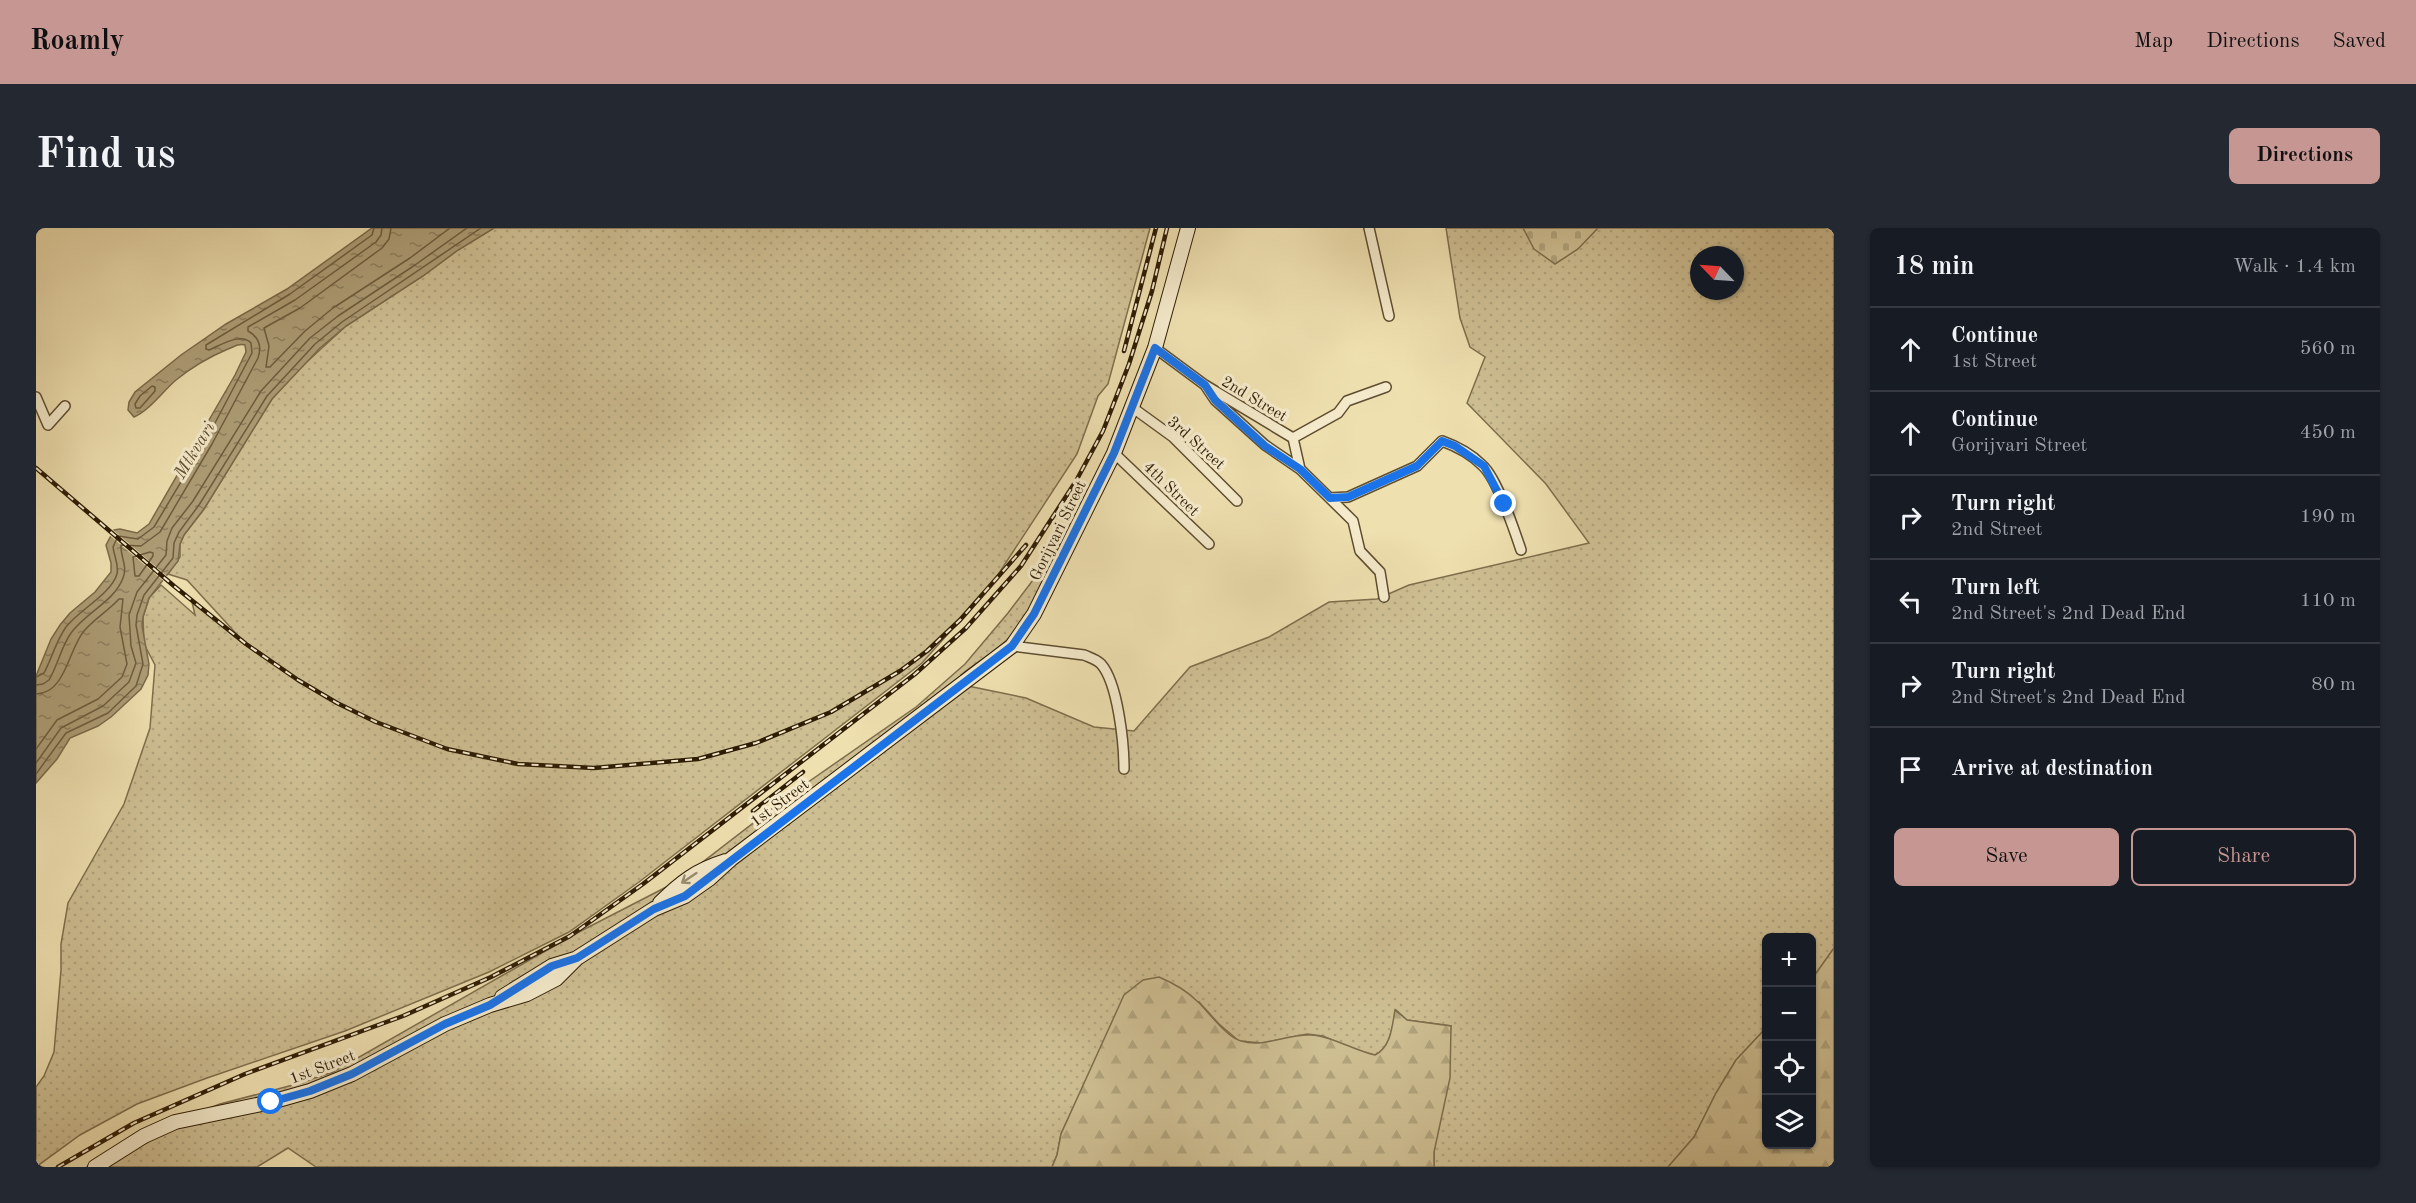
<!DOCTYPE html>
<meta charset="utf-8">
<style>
body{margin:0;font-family:"Old Standard TT",serif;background:#242831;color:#f1f3f6}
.controls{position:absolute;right:18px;bottom:18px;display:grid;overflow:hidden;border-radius:9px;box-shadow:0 2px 4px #0004}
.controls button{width:54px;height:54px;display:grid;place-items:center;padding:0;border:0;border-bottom:2px solid #363941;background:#171b24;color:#f1f3f6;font:30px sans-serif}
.compass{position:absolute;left:1654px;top:18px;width:54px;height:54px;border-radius:50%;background:#171b24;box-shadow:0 2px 4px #0004;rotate:295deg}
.stop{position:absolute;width:18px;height:18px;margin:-14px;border:4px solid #1a73e8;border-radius:50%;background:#fff}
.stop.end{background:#1a73e8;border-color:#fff;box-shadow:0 2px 6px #0008}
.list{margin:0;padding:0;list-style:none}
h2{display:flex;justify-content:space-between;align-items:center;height:78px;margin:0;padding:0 24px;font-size:26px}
h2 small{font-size:20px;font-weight:400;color:#9ea1a6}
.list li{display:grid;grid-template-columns:39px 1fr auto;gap:18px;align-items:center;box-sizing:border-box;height:84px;padding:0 24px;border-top:2px solid #363941}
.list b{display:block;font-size:22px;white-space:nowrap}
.list p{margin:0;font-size:20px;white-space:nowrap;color:#9ea1a6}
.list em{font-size:20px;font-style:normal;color:#9ea1a6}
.actions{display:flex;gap:12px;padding:18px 24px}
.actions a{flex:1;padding:14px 0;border:2px solid #c59692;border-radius:9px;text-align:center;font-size:21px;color:#c59692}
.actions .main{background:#c59692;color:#111}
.icon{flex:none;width:33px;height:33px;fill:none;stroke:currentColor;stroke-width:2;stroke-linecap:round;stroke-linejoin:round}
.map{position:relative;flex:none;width:1798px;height:939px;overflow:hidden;border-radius:9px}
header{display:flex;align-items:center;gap:36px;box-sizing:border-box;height:84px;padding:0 30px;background:#c59692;color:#111}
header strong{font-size:28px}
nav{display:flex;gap:33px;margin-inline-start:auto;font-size:21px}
.intro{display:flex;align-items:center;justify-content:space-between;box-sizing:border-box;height:144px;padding:0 36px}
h1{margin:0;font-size:42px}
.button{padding:15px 27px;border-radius:9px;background:#c59692;color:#111;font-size:21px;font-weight:700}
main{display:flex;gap:36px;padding:0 36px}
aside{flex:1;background:#171b24;border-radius:9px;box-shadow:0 2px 4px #0004}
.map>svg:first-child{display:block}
.grass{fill:url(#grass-dots);stroke:#7e6e4c;stroke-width:1.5;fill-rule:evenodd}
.forest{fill:url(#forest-firs);stroke:#7e6e4c;stroke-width:1.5}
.cemetery{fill:url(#cemetery-stones);stroke:#7e6e4c;stroke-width:1.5}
.water{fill:url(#water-ripples);stroke:#7a6948;stroke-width:1.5}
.pier{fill:#efe0b0}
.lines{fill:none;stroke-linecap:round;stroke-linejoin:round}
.shore{stroke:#6e5c3d;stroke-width:1.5}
.street-casing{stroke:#5e4d2f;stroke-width:12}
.secondary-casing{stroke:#2e1c04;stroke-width:16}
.street{stroke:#f5ebcc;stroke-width:9}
.secondary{stroke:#f5ebcc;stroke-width:14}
.rail-casing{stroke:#2e1c04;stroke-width:4.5}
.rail{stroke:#f5ebcc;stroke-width:2;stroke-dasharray:7;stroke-linecap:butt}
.oneway{stroke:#9b8e72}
.route{stroke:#1a73e8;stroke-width:8}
.labels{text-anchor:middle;stroke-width:6;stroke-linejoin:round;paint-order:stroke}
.street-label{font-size:16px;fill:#2e1c04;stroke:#f5ebcc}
.water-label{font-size:18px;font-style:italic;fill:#615032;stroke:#f5ebcc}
</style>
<header>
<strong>Roamly</strong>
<nav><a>Map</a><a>Directions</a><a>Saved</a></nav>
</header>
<div class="intro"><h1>Find us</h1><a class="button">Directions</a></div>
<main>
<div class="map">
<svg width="1798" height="939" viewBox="0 0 1798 939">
<defs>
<pattern id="grass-dots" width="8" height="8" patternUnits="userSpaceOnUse" patternTransform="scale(1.5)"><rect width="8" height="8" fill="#cebf93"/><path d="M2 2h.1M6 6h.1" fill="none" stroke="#b1a47d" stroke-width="1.8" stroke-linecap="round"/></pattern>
<pattern id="forest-firs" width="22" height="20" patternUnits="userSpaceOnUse" patternTransform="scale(1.5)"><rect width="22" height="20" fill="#cebf93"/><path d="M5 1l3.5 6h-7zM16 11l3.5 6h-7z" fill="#b1a47d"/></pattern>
<pattern id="cemetery-stones" width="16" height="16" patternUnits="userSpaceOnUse" patternTransform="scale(1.5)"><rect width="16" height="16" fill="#cebf93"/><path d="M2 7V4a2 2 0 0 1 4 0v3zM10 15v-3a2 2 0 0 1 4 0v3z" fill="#b1a47d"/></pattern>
<pattern id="water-ripples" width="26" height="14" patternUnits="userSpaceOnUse" patternTransform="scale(1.5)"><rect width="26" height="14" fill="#ad9d76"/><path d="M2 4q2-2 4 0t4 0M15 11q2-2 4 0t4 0" fill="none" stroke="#8d7f5f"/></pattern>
</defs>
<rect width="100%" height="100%" fill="#efe0b0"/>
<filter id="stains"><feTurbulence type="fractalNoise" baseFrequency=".00333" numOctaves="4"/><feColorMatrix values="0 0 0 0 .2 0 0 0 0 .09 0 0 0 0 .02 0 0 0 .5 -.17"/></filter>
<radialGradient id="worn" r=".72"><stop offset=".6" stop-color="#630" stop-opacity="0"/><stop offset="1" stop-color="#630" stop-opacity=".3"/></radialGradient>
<!-- grass -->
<path class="grass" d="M458,0H1114L1072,156L1062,168L1041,226L954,359L886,435L603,654L533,704L453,744L309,803L171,850L101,876L44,907L0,939V859L8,848L18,824L25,742V716L32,675L88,576L114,500L119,437L108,416L107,389L113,370L125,357L159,387L156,374L207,413L151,352L132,346L144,329V316L148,307L168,281L236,171L262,142L310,98L387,48L422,22Z
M1410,0H1798V720L1776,751V710H1730V800L1700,832L1680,865L1658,909L1632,939H1398V924L1415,798L1371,792L1360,782C1356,799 1355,819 1339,827L1324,824L1287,808L1271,806L1227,815L1203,813L1183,796L1163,774L1067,815L1025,906L1021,927L1016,939H280L252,920L221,939H51L107,905L184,876L257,857L297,844L541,705L642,653L755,566L880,479L929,436L972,385L1031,307C1015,344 998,383 970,413C957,426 939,435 925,447L932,458L990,470L1058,499L1098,503L1154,439L1233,409L1293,374L1341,371L1373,357L1553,315L1510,256L1431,175L1449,129L1434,119L1424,90ZM1663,27H1699V63H1663Z"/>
<!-- forest -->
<path class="forest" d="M1798,720V939H1632L1658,909L1680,865L1700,832L1730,800V916H1776V751Z
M1123,749C1137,755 1150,762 1161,773C1173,784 1190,809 1205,813C1229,820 1250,806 1274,807C1296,808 1317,822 1339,827C1355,819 1356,799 1359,782L1371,792L1415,798L1414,850L1398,924V939H1016L1021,927L1025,906L1088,767L1107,752Z"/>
<!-- cemetery -->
<path class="cemetery" d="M1487,0H1562L1542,21L1519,36L1498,21Z"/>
<!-- water -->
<path class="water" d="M336,0H458L422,22L387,48L310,98L284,120L236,171L168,281L148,307L144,316L142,333L113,370L107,389L106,398L113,436L112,447L105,461L75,489L62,498L34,510L21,531L0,555V448L15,411L24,397L34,385L59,364L75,344V335L70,317L78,302L84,301L101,305L113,296L199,147L210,124L209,117C202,115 198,119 192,121C173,129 156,139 140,152C126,164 114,182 98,189L92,182L93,174L99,164L145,127L190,96L251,61Z"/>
<!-- pier -->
<path class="pier" d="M76,301L133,350L130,355L72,306Z"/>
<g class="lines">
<!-- shore -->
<path class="shore" d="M355,0L353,11L346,20L264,80L228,100L233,118L230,139H234L269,103L297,80L374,30L414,0
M116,158L119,159V163L104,180H100L99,176L104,168Z
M114,324L117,325V328L103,348H99L97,329Z
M0,449L8,445C16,430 20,413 30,399C43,382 75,366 81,346C83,336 78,328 77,319L82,308L102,311L118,299L170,212L216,125L215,115C205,104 185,117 173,122L170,121V117L254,66L336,7L338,0
M0,457L7,456L13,452C22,437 25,419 35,405C50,384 78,374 87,350C92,338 84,328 85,317L105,318L124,304L176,216L222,130C226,118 223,109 212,103V99L259,72L340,14L345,7L346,0
M0,466C30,465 32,422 48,403C58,391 72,383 83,371H87L84,399L91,436L86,449L62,471L21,492L0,521
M0,535L25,500L67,478L93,454L100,435L95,418L93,387L101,364L130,327L131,313L136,300L157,273L225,163L274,110L302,88L379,37L431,0
M0,546L30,505L72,485L100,458L107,436L100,397L101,387L108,367L137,330L138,315L143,304L163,277L231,168L279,116L306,94L445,0"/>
<!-- street casing -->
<g class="street-casing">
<path id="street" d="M1333,0L1353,88
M1119,120L1169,157L1257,210L1264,241
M1169,157L1179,172L1229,217L1264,241L1317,293L1324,323L1344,344L1348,369
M0,169L12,197L29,178
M1097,180L1137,209L1201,273
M1257,210L1302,185L1311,173L1350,159
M1078,225L1173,316
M1294,270L1312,269L1381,238L1406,213C1420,218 1435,226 1446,237C1461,250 1478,301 1485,322
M976,418L1048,427C1055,430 1060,431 1065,436C1082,455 1088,516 1088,541"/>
</g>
<!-- secondary casing -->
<g class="secondary-casing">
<path id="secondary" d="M624,675C645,654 661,642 690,633
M466,769L516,738L539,731
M59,939L108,908L139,894L235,874L274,863L316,846L409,796L454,777L491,766L520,751L541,730L618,681L649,668L673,651L695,631L976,418L998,386L1078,225L1119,120L1152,0"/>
</g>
<!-- street -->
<use href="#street" class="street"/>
<!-- secondary -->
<use href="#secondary" class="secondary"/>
<!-- rail casing -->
<g class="rail-casing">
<path id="rail" d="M1088,123L1120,0
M0,240L138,358L210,416L262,452L301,475L340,494L411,521L482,536L558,540L662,531L720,515L795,484L864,443L891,423L924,392L990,317
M717,583L767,544
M22,939L98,895L209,846L367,788L455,749L534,708L607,656L879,446L930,400L985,338L1040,253L1067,203L1093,136L1116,63L1131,0"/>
</g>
<!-- rail -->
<use href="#rail" class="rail"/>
</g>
<!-- one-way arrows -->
<defs><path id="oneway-shaft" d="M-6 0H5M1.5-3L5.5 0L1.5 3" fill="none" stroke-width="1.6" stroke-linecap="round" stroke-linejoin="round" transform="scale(1.5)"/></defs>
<use class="oneway" href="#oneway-shaft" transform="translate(653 650) rotate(146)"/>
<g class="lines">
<!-- route -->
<path class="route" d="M235,874L274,863L316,846L409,796L454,777L516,738L541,730L618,681L649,668L976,418L998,386L1078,225L1119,120L1169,157L1179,172L1229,218L1264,241L1294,270L1312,269L1381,238L1406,213L1419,218L1448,238L1468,276"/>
</g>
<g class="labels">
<!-- street labels -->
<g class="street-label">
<text transform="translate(1219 170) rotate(31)" y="6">2nd Street</text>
<text transform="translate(1161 214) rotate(42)" y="6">3rd Street</text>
<text transform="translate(1136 260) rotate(44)" y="6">4th Street</text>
<text transform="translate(1021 302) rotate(-64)" y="6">Gorijvari Street</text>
<text transform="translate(743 574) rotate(-37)" y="6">1st Street</text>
<text transform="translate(286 838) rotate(-21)" y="6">1st Street</text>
</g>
<!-- water labels -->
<g class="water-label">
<text transform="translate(158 222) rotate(-59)" y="6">Mtkvari</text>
</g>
</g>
<rect width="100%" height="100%" filter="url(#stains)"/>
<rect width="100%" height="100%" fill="url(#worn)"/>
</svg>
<div class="controls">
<button>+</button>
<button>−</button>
<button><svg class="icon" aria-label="locate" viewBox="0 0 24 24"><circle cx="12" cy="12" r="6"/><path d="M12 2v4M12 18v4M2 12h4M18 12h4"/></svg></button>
<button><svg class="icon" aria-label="layers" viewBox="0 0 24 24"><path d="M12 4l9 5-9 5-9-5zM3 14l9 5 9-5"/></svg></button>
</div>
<svg class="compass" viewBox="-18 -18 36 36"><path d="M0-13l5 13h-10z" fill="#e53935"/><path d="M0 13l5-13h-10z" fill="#9ea1a6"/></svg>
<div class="stop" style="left:235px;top:874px"></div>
<div class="stop end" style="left:1468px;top:276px"></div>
</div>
<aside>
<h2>18 min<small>Walk · 1.4 km</small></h2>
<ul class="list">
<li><svg class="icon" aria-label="ahead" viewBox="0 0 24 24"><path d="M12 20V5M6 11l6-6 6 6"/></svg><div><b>Continue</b><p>1st Street</p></div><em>560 m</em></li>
<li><svg class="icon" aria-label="ahead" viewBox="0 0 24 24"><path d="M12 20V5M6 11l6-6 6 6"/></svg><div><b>Continue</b><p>Gorijvari Street</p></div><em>450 m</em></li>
<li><svg class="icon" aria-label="right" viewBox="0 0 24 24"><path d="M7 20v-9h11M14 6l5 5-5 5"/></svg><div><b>Turn right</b><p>2nd Street</p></div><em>190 m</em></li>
<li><svg class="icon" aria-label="left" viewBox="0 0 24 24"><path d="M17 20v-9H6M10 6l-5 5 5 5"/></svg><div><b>Turn left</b><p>2nd Street's 2nd Dead End</p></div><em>110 m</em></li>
<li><svg class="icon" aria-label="right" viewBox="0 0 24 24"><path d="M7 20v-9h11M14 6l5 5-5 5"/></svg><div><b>Turn right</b><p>2nd Street's 2nd Dead End</p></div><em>80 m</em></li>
<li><svg class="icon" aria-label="arrive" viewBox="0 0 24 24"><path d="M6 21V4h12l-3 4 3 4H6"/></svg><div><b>Arrive at destination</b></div></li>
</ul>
<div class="actions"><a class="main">Save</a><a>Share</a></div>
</aside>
</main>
